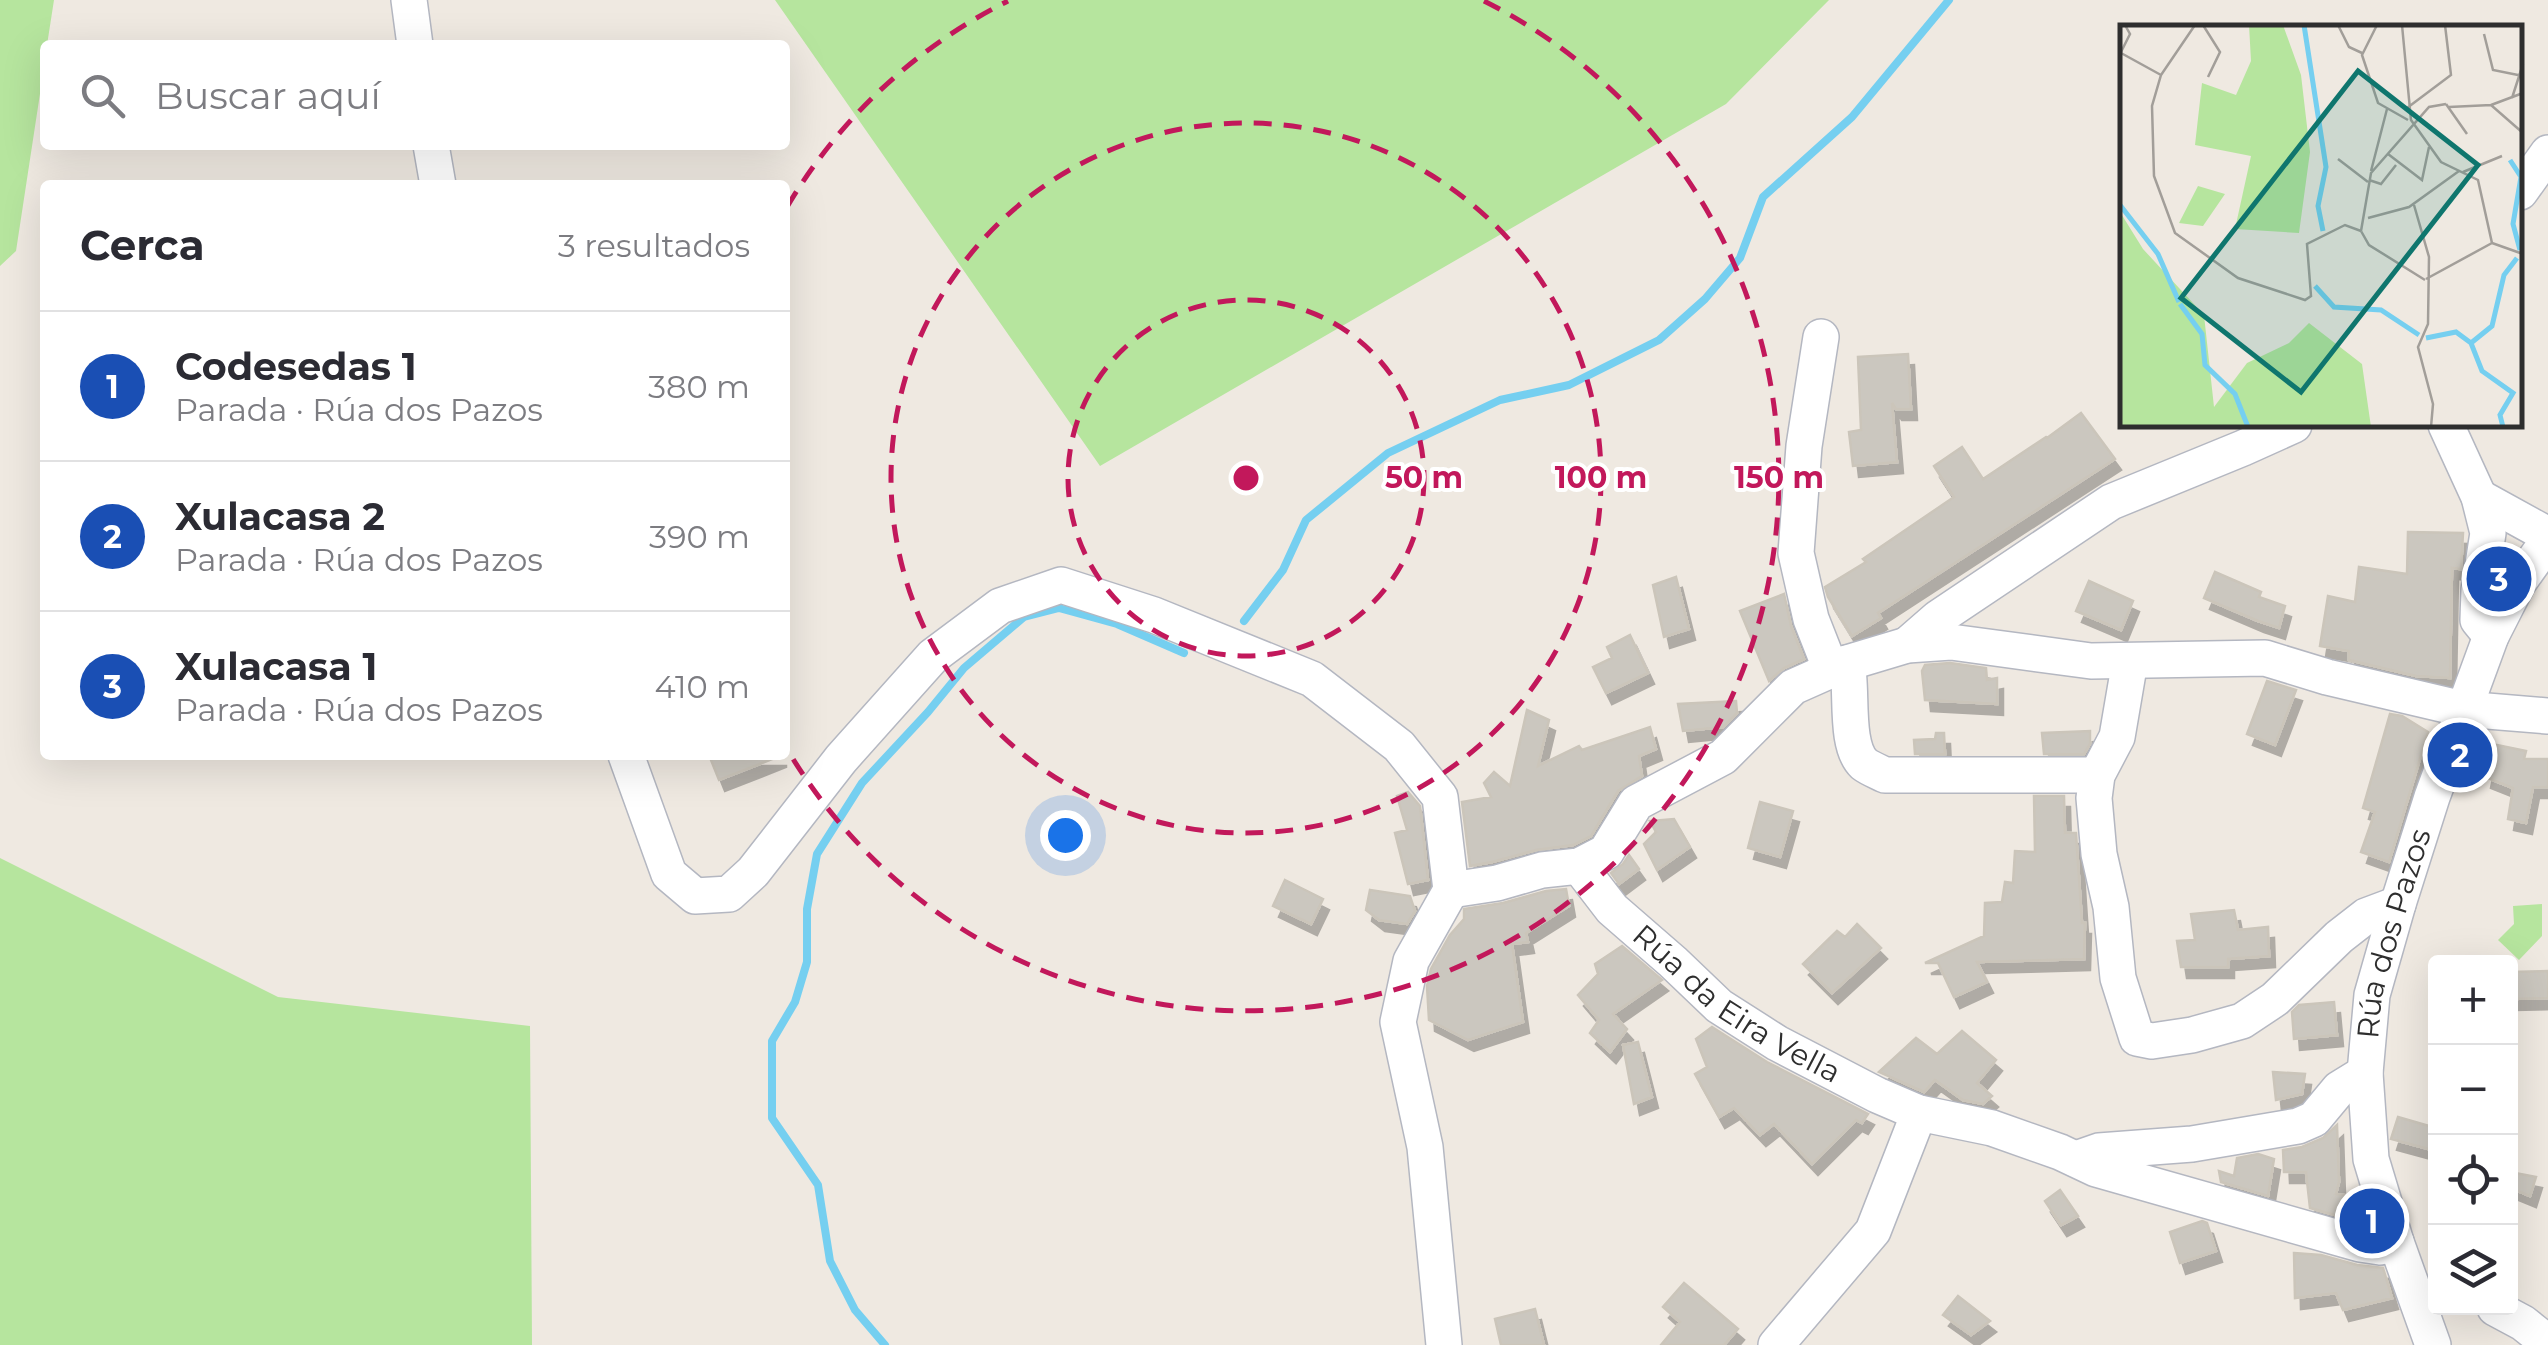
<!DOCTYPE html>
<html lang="es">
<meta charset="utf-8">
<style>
body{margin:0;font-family:Montserrat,sans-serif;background:#f2f2f3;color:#2b2b33}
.controls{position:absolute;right:30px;bottom:30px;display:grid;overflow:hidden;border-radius:10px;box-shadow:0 10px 40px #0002}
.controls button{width:90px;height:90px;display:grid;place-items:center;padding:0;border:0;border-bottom:2px solid #e1e1e2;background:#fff;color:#2b2b33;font:50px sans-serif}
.you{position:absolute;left:1065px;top:835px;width:35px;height:35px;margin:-25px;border:8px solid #fff;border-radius:50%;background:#1a73e8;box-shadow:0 0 0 15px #1a73e833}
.badge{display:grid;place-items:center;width:65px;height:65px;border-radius:50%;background:#4264fb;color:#fff;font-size:32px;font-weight:700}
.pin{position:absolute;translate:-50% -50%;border:5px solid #fff;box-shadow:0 2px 10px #0006}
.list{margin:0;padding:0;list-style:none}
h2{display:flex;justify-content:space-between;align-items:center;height:130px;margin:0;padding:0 40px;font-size:42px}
h2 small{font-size:32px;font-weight:400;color:#7c7c81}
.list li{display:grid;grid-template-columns:65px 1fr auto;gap:30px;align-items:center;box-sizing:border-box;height:150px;padding:0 40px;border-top:2px solid #e1e1e2}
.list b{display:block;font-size:38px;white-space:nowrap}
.list p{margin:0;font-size:32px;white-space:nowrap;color:#7c7c81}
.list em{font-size:32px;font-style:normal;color:#7c7c81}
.icon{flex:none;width:55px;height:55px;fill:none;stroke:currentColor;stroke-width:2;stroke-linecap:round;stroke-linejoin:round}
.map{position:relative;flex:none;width:2548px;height:1345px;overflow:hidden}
.search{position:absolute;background:#fff;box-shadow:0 10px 40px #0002;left:40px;top:40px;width:750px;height:110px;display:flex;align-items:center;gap:25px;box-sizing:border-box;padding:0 35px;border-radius:10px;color:#7c7c81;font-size:38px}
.panel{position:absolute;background:#fff;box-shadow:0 10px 40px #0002;left:40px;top:180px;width:750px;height:580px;border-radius:10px}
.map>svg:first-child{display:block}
.green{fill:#b6e59e}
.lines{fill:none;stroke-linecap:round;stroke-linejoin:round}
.stream{stroke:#75cff0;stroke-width:8}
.building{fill:#cbc7bf;stroke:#cbc5ba;stroke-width:2.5;filter:url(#shadow)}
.minor-casing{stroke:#b4b7c1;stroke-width:38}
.minor{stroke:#fff;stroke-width:35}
.ring{fill:none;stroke:#c2185b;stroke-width:5;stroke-dasharray:18 12}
.labels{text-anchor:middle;stroke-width:8;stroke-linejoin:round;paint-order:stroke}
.street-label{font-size:30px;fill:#2e2e2e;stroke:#fff}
.inset-river{fill:none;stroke:#75cff0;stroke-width:5}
.inset-road{fill:none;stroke:#a29e99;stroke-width:2.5}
.view{fill:#0f766e;fill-opacity:0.15;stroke:#0f766e;stroke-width:5}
.inset-edge{fill:none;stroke:#2e2e2e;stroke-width:5}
.centre{fill:#c2185b;stroke:#fff;stroke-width:5}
.ring-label{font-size:30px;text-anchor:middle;font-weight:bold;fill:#c2185b;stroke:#fff;stroke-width:8;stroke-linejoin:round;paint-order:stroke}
</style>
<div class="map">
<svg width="2548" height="1345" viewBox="0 0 2548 1345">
<defs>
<filter id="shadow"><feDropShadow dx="6" dy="11" stdDeviation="0" flood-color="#0004"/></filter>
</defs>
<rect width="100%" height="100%" fill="#efe9e1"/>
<!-- green -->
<path class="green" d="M0,0H54L47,45H45V61L16,251L0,266Z
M775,0H1829L1726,104L1100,466Z
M0,858L278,997L530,1026L532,1345H0Z
M2542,904V936L2519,960L2498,940L2514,924L2513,906Z"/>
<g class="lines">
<!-- stream -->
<path class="stream" d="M1244,621L1283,570L1306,520L1388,453L1500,400L1569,385L1659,340L1705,299L1740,258L1763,197L1852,117L1949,0
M885,1345L855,1310L830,1261L818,1185L772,1118V1041L795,1002L807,962V909L817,854L862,783L928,712L964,668L1024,617L1059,608L1117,624L1184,653"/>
</g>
<!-- building -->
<path class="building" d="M1908,354L1911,409H1896L1892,403L1897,462L1853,466L1849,432L1861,430L1858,357Z
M2081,413L2115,459L1878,613L1881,618L1852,636L1828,597L1825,587L1866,562L1863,559L1954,497L1934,466L1962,447L1983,479L2046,437L2047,438Z
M2408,532L2463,533L2461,569L2452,568L2450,678L2416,676L2349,660V651L2320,646L2328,596L2355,602L2359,567L2407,574Z
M2215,572L2261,592L2259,597L2285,606L2279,628L2258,621L2204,598Z
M1676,577L1689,629L1664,637L1653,585Z
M2089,581L2133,601L2121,630L2076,611Z
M1784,594L1791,626L1804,659L1784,668L1769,681L1740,611Z
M1630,635L1648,673L1606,693L1593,667L1612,658L1607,647Z
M1950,663L1986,668L1987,680L1997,678V704L1925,700L1922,671L1925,665Z
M2267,681L2296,690L2275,745L2247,734Z
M1736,701L1737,713L1723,727L1683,731L1678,704Z
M1527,710L1549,720L1538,766L1579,746L1582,750L1650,727L1656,749L1639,756L1642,776L1618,791L1591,836L1573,845L1536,850L1492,862L1470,866L1462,802L1491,797L1484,783L1494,772L1510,786Z
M2390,714L2402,716L2428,732L2389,862L2361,852L2375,812L2363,808Z
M2090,731V744L2084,754H2044L2042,733Z
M1936,733H1944L1945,754H1915L1914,740L1935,739Z
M2492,744L2526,751L2524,759H2548V787H2533L2526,823L2508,819L2513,788L2485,777Z
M709,755H780V756L719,780Z
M1408,792L1420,806L1428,880L1408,884L1395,833L1407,830L1397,796Z
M2034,796H2064L2065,833H2076L2082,923H2085L2084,959L1977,962L1987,982L1954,997L1938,963H1925L1984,936L1985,903L2002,902L2005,882L2013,883L2015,851L2035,852Z
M1760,802L1793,811L1780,857L1748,848Z
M1674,819L1690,847L1657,870L1644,844L1656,832L1650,821Z
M1629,855L1639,869L1619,884L1611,873L1623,864Z
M1285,880L1323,899L1311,924L1273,906Z
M1566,889L1569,906L1526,933L1528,942L1512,944L1523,1022L1468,1040L1429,1020L1427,986L1431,969L1450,935L1464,919V909L1503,903L1546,891Z
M1370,890L1410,896L1415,911L1407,924L1379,920L1366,910Z
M2234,910L2238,930L2268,927L2269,956L2228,959V967H2181L2177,941L2195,940L2191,914Z
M1857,924L1881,948L1832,993L1803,964L1837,931L1845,937Z
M1622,946L1662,980L1613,1014L1627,1029L1610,1052L1590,1033L1599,1020L1578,995L1598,974L1595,964Z
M2548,971V998L2510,999V972Z
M2334,1002L2337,1035L2294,1039L2292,1012L2299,1005Z
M1712,1027L1767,1062L1868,1114L1862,1123L1856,1120L1812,1164L1774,1124L1760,1135L1734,1108L1719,1117L1695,1074L1707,1067L1696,1039Z
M1962,1031L1996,1060L1977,1083L1992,1096L1983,1104L1963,1100L1935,1080L1924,1092L1879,1072L1916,1038L1937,1054Z
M1638,1042L1652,1097L1634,1104L1623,1045Z
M2273,1072L2305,1074L2302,1094L2276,1100Z
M2398,1117L2436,1128V1151L2391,1139Z
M2337,1125L2339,1182L2336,1194L2352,1196L2349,1219L2310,1208L2306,1172H2284L2283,1150L2302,1147L2323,1138Z
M2258,1154L2274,1159L2268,1196L2221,1182L2219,1171L2234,1176L2237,1158Z
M2510,1172L2536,1177L2530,1196L2510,1188Z
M2060,1190L2078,1216L2061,1225L2045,1201Z
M2202,1221L2207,1223L2216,1251L2180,1263L2170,1232Z
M2294,1253L2321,1255L2357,1265L2383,1268L2392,1298L2343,1310L2336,1293L2295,1298Z
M1684,1283L1738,1329L1724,1345H1661L1680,1322L1663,1307Z
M1958,1296L1990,1321L1971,1335L1943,1315Z
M1535,1309L1544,1345H1501L1495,1319Z"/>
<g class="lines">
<!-- minor casing -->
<g class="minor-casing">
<g id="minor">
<path d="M409,0L415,45"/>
<path d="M431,145L438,185"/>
<path d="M2520,192L2548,153"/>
<path d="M1821,337L1804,446L1796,553L1811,619L1831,670"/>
<path d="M2446,425L2479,497L2488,533L2479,590L2478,620L2491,636"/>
<path d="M2479,497L2548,535"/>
<path d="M1907,645L1938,618L2111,502L2243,448L2294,425"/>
<path d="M2130,661L2117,737L2097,775L2094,798L2099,854L2111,907L2118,978L2137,1038L2152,1041L2192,1035L2242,1021L2275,999L2339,937L2366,916L2398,904"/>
<path d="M1847,663C1853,690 1844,745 1864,764C1869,768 1879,772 1885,775H2097"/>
<path d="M626,755L669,874L695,896L729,894L753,872L841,759L933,656L1000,606L1061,585L1154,615L1312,679L1399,746L1440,797L1451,890"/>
<path id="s1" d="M1579,866L1612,909L1673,962L1719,1006L1777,1043L1877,1095L1919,1113L1992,1128L2060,1152L2096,1169L2360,1244L2380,1247L2396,1242"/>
<path d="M1451,890L1497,883L1542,870L1579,866L1606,852L1636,803L1723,757L1793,687L1847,663L1907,645L1951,642L2091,661L2265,658L2327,677L2463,709L2548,716"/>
<path d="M2076,1159L2099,1151L2192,1144L2298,1126L2314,1119L2339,1089L2365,1073"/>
<path d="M2495,1308L2523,1323L2548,1343"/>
<path d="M1444,1345L1425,1147L1398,1022L1411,961L1451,890"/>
<path d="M1776,1345L1873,1231L1919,1113"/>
<path id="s2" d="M2433,1345L2396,1242L2371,1159L2365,1073L2372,995L2398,904L2432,797L2491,636L2518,583L2548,541"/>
</g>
</g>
<!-- minor -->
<use href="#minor" class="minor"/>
</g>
<!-- distance rings -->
<g class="ring">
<circle cx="1246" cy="478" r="178"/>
<circle cx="1246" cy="478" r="355"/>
<path d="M787 207A533 533 0 0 1 1008 1M1484 1A533 533 0 1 1 787 749"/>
</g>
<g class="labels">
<!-- street labels -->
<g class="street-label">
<text dy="10" stroke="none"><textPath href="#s2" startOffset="425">Rúa dos Pazos</textPath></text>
<text dy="10" stroke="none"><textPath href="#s1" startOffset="212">Rúa da Eira Vella</textPath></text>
</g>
</g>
<!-- overview -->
<g transform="translate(2120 25)">
<rect width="402" height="402" fill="#efe9e1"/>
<path d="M129,0H163L181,50L190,127L179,208L115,204L131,131L75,120L82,58L116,70L131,36ZM78,161L105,169L83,201L59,198ZM0,187L23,224L84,290L94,382L127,338L169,318L189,298L242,339L251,402H0Z" fill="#b6e59e"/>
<path class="inset-river" d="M184,0L206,142L198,181L203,206M390,135L401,152L393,199L400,225M0,180L38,229L59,277M195,261L214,282L261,285L299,310M60,279L82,309L85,340L115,369L128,402M306,313L336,307L351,318L362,346L393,368L380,390L383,402M351,318L372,301L384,250L397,233"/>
<path class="inset-road" d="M75,0L41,50L32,81L34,151L55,208L118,253L185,275L191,271L187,219L225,200L241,206M83,0L100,27L88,52M218,0L229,22L242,28M257,0L242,30L258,78L288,95M282,0L291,95L321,137L358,155L372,218L403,229M364,9L373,45L403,51M1,28L41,50M0,29L10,9L5,0M392,73L403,39M326,79L347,109M371,80L403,68M329,82L371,80L403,108M287,83L331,50L325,0M268,129L302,155L309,122M218,134L248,157M251,146L267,84M343,147L382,131M249,155L261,159L276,140M294,180L309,232L308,299L298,322L313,379L311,402M248,193L289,182L339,146M241,206L251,148L309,82L326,79M241,206L249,220L305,255M306,254L372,218"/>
<path class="view" d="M238,46L358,140L181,367L61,273Z"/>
<rect width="402" height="402" class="inset-edge"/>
</g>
<circle cx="1246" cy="478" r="15" class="centre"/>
<g class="ring-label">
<text x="1424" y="488">50 m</text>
<text x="1601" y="488">100 m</text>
<text x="1779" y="488">150 m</text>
</g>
</svg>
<div class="controls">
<button>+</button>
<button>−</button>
<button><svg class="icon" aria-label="locate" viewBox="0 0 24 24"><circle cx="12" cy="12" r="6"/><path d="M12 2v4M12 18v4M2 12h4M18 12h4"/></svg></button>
<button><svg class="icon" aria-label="layers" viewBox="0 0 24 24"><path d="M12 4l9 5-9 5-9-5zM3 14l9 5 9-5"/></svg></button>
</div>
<div class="you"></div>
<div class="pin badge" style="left:2372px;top:1221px;background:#1a4fb4">1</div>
<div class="pin badge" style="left:2460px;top:755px;background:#1a4fb4">2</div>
<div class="pin badge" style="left:2499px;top:579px;background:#1a4fb4">3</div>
<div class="search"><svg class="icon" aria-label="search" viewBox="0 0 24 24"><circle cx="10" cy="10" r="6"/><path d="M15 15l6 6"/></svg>Buscar aquí</div>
<section class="panel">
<h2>Cerca<small>3 resultados</small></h2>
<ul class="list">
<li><span class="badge" style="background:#1a4fb4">1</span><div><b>Codesedas 1</b><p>Parada · Rúa dos Pazos</p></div><em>380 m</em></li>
<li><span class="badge" style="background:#1a4fb4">2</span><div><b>Xulacasa 2</b><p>Parada · Rúa dos Pazos</p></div><em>390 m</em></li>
<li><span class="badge" style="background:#1a4fb4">3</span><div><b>Xulacasa 1</b><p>Parada · Rúa dos Pazos</p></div><em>410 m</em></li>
</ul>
</section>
</div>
